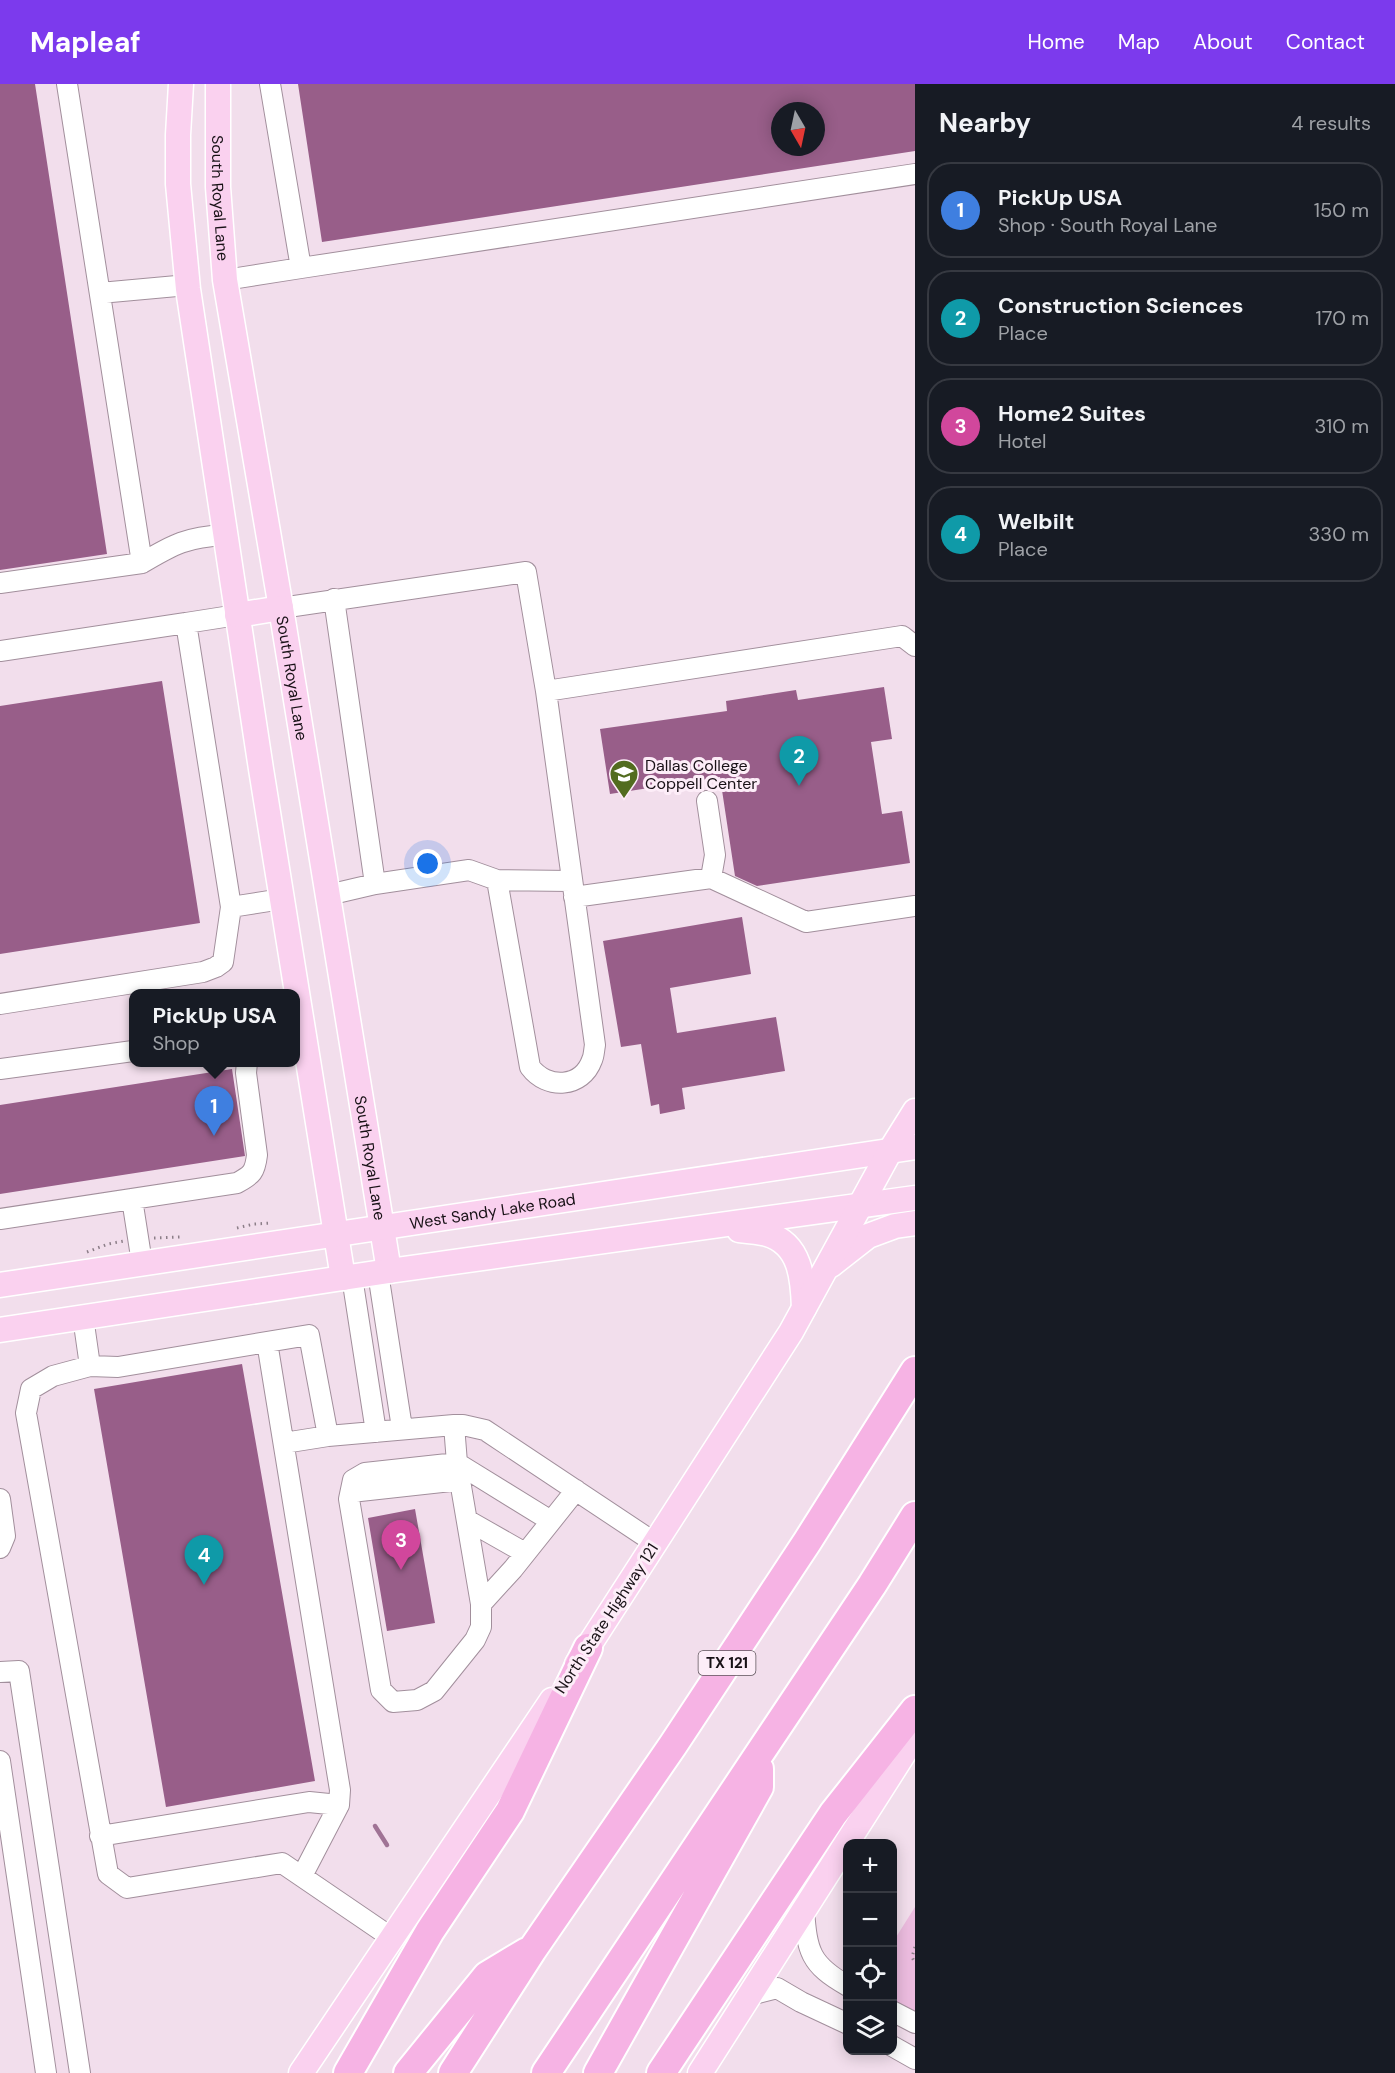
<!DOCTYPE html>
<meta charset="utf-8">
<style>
body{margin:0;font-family:"DM Sans",sans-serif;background:#242831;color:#f1f3f6}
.controls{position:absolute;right:18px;bottom:18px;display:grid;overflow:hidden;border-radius:12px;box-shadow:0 3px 15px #0003}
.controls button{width:54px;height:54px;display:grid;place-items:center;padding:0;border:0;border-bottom:2px solid #363941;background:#171b24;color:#f1f3f6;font:30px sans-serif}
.compass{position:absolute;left:771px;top:18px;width:54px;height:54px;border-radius:50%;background:#171b24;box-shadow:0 3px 15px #0003;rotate:171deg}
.you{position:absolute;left:428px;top:780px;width:21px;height:21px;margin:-15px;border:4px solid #fff;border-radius:50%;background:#1a73e8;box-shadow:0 0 0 9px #1a73e833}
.badge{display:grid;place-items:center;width:39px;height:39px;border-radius:50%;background:#7c3aed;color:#fff;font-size:20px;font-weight:700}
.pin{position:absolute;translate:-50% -50px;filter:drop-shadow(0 2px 3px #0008)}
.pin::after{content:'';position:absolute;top:32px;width:21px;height:18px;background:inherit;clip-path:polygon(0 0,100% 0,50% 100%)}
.popup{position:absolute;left:129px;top:905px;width:171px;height:78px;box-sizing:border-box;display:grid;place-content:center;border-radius:12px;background:#171b24;filter:drop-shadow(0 2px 4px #0005);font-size:20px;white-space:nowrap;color:#9ea1a6}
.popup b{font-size:22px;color:#f1f3f6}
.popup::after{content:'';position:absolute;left:50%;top:100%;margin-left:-12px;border:12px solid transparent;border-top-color:#171b24}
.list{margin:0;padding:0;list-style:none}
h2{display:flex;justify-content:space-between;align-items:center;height:78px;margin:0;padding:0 24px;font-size:26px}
h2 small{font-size:20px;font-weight:400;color:#9ea1a6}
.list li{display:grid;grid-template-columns:39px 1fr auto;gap:18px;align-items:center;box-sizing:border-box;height:96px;margin:0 12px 12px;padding:0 12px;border:2px solid #363941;border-radius:24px}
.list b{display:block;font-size:22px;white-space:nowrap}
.list p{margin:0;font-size:20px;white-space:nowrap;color:#9ea1a6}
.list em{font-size:20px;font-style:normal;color:#9ea1a6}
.icon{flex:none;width:33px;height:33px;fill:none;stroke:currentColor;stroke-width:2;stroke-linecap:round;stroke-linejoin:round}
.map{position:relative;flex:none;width:915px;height:1989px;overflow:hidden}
header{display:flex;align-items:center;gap:36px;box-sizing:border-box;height:84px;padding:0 30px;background:#7c3aed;color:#fff}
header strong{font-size:28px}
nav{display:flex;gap:33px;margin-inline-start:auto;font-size:21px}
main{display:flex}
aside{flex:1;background:#171b24}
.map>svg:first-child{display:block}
.green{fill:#ecbcdf}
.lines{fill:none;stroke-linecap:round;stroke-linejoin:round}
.stream{stroke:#a07395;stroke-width:4.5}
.building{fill:#985e89;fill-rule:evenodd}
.minor-casing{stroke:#a28f9c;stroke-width:22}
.major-casing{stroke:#fff;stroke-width:27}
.highway-casing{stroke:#fff;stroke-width:32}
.path{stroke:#8c7e88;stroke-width:3;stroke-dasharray:1.5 4.5;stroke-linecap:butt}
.minor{stroke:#fff;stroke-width:20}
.major{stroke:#fad1ef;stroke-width:24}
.highway{stroke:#f6b3e4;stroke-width:28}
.labels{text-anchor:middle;stroke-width:6;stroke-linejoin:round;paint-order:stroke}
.shield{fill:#fdedf8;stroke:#5d535a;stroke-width:1.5}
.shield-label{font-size:15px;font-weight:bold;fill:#181116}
.street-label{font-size:16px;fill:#181116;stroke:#fdedf8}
.poi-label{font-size:16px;fill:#181116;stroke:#fdedf8;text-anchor:start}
</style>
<header>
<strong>Mapleaf</strong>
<nav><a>Home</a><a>Map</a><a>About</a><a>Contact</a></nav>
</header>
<main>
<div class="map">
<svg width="915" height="1989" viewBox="0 0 915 1989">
<rect width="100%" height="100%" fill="#f2deec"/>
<!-- green -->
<path class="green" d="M915,1823V1934L893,1924V1858Z"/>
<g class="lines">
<!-- stream -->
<path class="stream" d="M375,1742L387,1761"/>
</g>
<!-- building -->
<path class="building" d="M0,0H35L107,470L0,486Z
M298,0H915V67L322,158ZM780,27H816V63H780Z
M162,597L200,839L0,870V622Z
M884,603L892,655L871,658L882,730L902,727L910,779L757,802L735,792L720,693L610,710L600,645L727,627L726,617L796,606L798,616Z
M742,833L751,890L670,904L677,949L776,933L785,987L682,1004L685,1025L660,1030L659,1020L651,1022L641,960L621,963L603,857Z
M232,985L245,1072L0,1110V1021Z
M242,1280L315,1697L166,1723L94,1305Z
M415,1425L435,1539L387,1547L368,1434Z"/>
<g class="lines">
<!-- minor casing -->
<g class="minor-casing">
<path id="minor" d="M270,0L301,184L915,90
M225,196L301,184
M100,209L188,201
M142,479C174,460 187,453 225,451
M0,499L142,479L67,0
M334,515L375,800
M281,524L526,488L546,607L595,961C594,966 594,972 592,976C582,1004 547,1006 530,983L497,796
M237,531L186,539L231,823L282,815
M0,567L186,539
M546,607L902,552L915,562
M707,717L715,771L711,794
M328,811L375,800L469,786L497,796L571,797
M574,813L711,794L806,838L915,822
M0,920L203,888L216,883L223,878L231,823
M0,985L133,967
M132,1115L142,1179
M0,1135L237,1099C252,1091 255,1088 257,1071L246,989L247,978
M378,1189L402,1344
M352,1193L376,1348
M83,1233L90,1282L53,1292L31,1305L26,1329L108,1790L127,1804L282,1779L392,1854
M267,1258L340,1706L339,1721L302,1792
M90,1282L118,1283L309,1251L328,1352L454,1341H463L485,1346L655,1459
M454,1341L457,1379L365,1389L353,1396L349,1415L381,1606L393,1618L417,1616L434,1607L475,1556L481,1543V1520L513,1485L576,1406
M284,1359L328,1352
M457,1379L481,1520
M457,1379L551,1437
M351,1408L460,1396
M0,1415L5,1452L0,1464
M467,1436L525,1469
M0,1588L19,1587L80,1989
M0,1677L46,1989
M100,1752L309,1718L339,1721
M804,1826C807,1867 810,1881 848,1902
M750,1911L777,1904L801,1918L848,1940
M892,1927L915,1939
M892,1962L915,1975"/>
</g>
<!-- major casing -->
<g class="major-casing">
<g id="major">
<path d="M181,0L178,51V100L188,205L261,685L343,1194"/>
<path id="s1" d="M218,0V103L225,196L281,524L389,1187"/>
<path d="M237,531L281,524"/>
<path d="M739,1146C749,1147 759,1148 767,1150C801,1160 803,1195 804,1224"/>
<path d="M831,1181L868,1152L895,1142L915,1139"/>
<path id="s2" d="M0,1201L915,1063"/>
<path d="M0,1246L389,1187L915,1114"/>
<path d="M577,1580L791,1248L890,1067L915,1027"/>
<path d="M301,1989L552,1616"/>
<path d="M700,1989L915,1652"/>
</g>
</g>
<!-- highway casing -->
<g class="highway-casing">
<path id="highway" d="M348,1989L430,1847L510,1727L588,1564
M408,1989L487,1892L527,1868
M453,1989L532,1866L673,1661L807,1458L915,1287
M546,1989L872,1501L915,1432
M598,1989L759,1703V1685
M661,1989L833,1730L915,1626"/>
</g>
<!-- path -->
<path class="path" d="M237,1144L254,1140L272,1139
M154,1154L180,1153
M87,1168L108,1160L124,1157
M915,1863L912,1873L915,1879"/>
<!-- minor -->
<use href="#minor" class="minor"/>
<!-- major -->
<use href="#major" class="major"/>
<!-- highway -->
<use href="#highway" class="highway"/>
</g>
<!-- icons -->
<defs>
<g id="university-pin" transform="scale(1.5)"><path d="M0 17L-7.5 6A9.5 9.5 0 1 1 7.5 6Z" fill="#526c1f" stroke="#fdedf8"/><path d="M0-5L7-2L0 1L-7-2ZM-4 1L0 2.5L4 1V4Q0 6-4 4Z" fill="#fff"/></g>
</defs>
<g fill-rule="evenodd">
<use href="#university-pin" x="624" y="690"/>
</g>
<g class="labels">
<!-- shield labels -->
<rect class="shield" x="698.5" y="1567" width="57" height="24" rx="4.5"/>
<g class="shield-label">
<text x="727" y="1584">TX 121</text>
</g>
<!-- street labels -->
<g class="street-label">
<text dy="6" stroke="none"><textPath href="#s1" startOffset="114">South Royal Lane</textPath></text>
<text dy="6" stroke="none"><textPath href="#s1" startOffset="600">South Royal Lane</textPath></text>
<text dy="6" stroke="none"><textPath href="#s1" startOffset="1086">South Royal Lane</textPath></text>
<text dy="6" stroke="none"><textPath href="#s2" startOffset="498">West Sandy Lake Road</textPath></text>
<text transform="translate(606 1534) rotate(-57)" y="6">North State Highway 121</text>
</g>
<!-- poi labels -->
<g class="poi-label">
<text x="645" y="687">Dallas College<tspan x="645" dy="18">Coppell Center</tspan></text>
</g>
</g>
</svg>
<div class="controls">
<button>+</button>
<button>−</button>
<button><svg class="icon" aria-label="locate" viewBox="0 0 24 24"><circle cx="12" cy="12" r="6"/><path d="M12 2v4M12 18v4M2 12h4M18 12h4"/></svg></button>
<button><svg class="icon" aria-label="layers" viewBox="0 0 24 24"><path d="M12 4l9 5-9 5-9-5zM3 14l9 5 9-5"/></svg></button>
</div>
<svg class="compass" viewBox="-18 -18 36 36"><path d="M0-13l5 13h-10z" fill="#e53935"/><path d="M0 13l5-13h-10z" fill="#9ea1a6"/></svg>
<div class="you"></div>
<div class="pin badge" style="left:214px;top:1052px;background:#3f7fe0">1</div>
<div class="popup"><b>PickUp USA</b>Shop</div>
<div class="pin badge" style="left:799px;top:702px;background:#0f9aa8">2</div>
<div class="pin badge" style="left:401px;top:1486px;background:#d1479c">3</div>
<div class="pin badge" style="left:204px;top:1501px;background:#0f9aa8">4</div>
</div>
<aside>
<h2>Nearby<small>4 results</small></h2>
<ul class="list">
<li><span class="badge" style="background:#3f7fe0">1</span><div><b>PickUp USA</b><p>Shop · South Royal Lane</p></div><em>150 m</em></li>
<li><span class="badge" style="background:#0f9aa8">2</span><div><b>Construction Sciences</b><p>Place</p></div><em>170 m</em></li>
<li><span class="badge" style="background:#d1479c">3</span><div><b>Home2 Suites</b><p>Hotel</p></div><em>310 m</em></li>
<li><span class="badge" style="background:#0f9aa8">4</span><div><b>Welbilt</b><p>Place</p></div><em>330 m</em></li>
</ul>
</aside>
</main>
